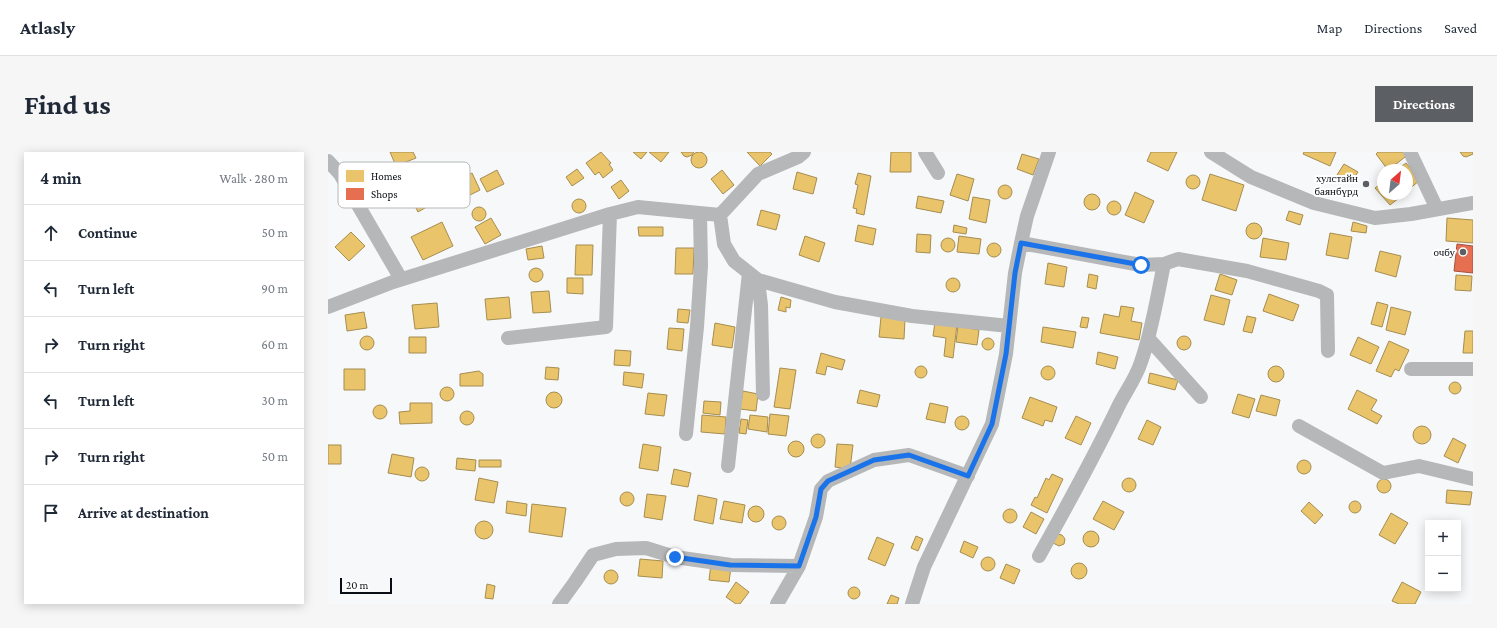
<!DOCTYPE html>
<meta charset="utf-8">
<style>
body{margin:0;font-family:"Crimson Pro",serif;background:#f6f6f7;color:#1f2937}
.controls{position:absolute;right:12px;bottom:12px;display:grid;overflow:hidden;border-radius:0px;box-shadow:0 2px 10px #0003}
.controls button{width:36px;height:36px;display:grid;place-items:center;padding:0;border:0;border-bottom:1px solid #e0e1e3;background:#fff;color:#1f2937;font:20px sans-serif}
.compass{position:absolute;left:1049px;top:12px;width:36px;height:36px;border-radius:50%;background:#fff;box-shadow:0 2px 10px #0003;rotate:28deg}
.scale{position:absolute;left:12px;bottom:10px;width:52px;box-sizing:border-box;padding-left:4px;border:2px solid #090e14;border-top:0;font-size:11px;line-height:14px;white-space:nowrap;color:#090e14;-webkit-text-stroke:3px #fff;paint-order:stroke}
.stop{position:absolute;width:12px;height:12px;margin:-9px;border:3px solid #1a73e8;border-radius:50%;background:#fff}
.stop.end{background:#1a73e8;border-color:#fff;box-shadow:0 1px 4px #0008}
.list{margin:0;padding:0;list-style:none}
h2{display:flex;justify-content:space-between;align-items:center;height:52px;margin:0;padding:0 16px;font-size:17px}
h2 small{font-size:13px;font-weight:400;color:#747a83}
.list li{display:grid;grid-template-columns:26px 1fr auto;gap:12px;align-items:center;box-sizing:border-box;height:56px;padding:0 16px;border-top:1px solid #e0e1e3}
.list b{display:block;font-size:15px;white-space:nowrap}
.list em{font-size:13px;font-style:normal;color:#747a83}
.icon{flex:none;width:22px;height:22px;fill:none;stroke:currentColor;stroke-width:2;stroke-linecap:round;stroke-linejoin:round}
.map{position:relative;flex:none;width:1145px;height:452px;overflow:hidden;border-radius:0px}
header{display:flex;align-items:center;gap:24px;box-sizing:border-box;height:56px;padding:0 20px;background:#fff;border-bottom:1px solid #e0e1e3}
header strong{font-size:19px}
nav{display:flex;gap:22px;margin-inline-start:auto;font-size:14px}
.intro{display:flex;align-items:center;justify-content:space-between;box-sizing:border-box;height:96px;padding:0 24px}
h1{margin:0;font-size:28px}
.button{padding:10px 18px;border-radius:0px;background:#5c6064;color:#fff;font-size:14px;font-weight:700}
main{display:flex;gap:24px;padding:0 24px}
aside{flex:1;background:#fff;border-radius:0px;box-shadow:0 2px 10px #0003}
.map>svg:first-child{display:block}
.homes{fill:#e9c46a;stroke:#a68d50}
.shops{fill:#e76f51;stroke:#a4523f}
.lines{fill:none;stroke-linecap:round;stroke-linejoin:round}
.street{stroke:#b5b7b9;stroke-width:14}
.route{stroke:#1a73e8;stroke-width:5}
.poi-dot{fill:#5c6064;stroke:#fff;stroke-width:1.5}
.labels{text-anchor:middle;stroke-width:4;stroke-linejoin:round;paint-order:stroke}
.poi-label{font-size:11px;fill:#090e14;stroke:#fff;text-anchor:end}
.key{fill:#fff;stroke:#b5b7b8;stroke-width:1}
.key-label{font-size:11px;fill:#090e14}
</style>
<header>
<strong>Atlasly</strong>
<nav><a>Map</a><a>Directions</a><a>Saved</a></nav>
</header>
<div class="intro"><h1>Find us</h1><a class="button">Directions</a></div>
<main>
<aside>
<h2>4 min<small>Walk · 280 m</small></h2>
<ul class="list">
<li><svg class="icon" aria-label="ahead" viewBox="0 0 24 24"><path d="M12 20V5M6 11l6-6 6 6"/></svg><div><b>Continue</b></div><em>50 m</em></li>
<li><svg class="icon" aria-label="left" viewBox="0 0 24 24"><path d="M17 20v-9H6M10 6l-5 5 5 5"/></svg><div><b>Turn left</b></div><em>90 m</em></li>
<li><svg class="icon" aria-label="right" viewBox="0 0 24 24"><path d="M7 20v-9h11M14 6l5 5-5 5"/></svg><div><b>Turn right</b></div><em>60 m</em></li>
<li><svg class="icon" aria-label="left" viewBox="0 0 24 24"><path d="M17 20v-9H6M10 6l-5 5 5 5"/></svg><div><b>Turn left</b></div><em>30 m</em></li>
<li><svg class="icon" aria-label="right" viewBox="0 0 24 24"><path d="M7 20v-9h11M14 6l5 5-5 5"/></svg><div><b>Turn right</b></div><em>50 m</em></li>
<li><svg class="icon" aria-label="arrive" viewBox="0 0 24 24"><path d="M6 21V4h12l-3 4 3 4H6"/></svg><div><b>Arrive at destination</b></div></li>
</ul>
</aside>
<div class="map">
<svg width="1145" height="452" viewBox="0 0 1145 452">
<rect width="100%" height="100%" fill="#f6f8fa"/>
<!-- homes -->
<path class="homes" d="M62,0H85L88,6L68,14Z
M273,0L283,11L281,12L285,18L275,26L271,20L267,23L258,11Z
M305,0H319L313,7Z
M321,0H341L333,10Z
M353,0H366L364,3L359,5L356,4Z
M419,0H442L444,2L432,14Z
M563,0H583V20H562Z
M823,0H849L840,19L819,9Z
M976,0H1008L1002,14L975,2Z
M1050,0H1079L1081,2L1060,18L1048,2Z
M1132,0H1145V2L1138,5L1135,4Z
M363 8a8 8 0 1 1 16 0a8 8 0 1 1-16 0Z
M694,2L711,7L705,23L689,17Z
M1078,11L1092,28L1079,39V18H1069Z
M1016,12L1030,20L1023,31L1009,23Z
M249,17L256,26L244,34L238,25Z
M169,18L176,32L159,40L152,27Z
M394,18L406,33L395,42L383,27Z
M469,20L489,26L485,42L465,37Z
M144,21L152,38L134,47L126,30Z
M530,21L543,24L536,63L528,61L529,57L525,56L530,33L527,32Z
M629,22L646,27L640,49L622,43Z
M882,22L916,33L908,59L874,48Z
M858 30a7 7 0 1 1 14 0a7 7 0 1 1-14 0Z
M293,28L301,39L291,47L283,35Z
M1055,30V42H1076L1062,53L1047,36Z
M670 40a7 7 0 1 1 14 0a7 7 0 1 1-14 0Z
M807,40L826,49L816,71L797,63Z
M756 50a8 8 0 1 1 16 0a8 8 0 1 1-16 0Z
M99,43L104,52L90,60L85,50Z
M590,44L616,49L613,61L588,56Z
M645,45L662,48L658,71L641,67Z
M244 54a7 7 0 1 1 14 0a7 7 0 1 1-14 0Z
M779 56a7 7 0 1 1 14 0a7 7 0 1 1-14 0Z
M144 62a7 7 0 1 1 14 0a7 7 0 1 1-14 0Z
M433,58L452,63L448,78L429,73Z
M961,59L975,63L972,73L958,68Z
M163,66L173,83L157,92L147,75Z
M1119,66L1145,68V91L1118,89Z
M114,70L125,94L95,108L83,85Z
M1025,70L1039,74L1038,81L1023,79Z
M918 79a8 8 0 1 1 16 0a8 8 0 1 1-16 0Z
M530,73L548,77L545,93L527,89Z
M626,73L639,76L638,82L625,80Z
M310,75H335V84H311Z
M23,80L37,94L21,109L7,95Z
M1002,81L1024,85L1020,107L998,103Z
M589,82L603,83L602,101L588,100Z
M477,84L497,91L491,110L471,103Z
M631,84L653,87L651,102L629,100Z
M613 93a7 7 0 1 1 14 0a7 7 0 1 1-14 0Z
M935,86L961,91L958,108L932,105Z
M659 98a7 7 0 1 1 14 0a7 7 0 1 1-14 0Z
M248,93H265L264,123H247Z
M214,94L216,106L200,108L198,97Z
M348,96H366L365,122H347Z
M1052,99L1073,104L1068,125L1047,119Z
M720,111L739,115L736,135L717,132Z
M201 123a7 7 0 1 1 14 0a7 7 0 1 1-14 0Z
M761,122L770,124L768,137L759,135Z
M892,122L909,128L904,143L887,138Z
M1128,123L1144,124L1143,139L1127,138Z
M618 133a7 7 0 1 1 14 0a7 7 0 1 1-14 0Z
M239,126H255V142L239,141Z
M221,139L223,160L205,161L203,140Z
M941,142L971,153L965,169L935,159Z
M883,143L902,148L896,173L876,168Z
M181,145L183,166L159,168L157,147Z
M453,145L463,148L462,156L458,155V160L450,158Z
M1049,150L1060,153L1054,175L1043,172Z
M109,151L111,175L87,177L84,153Z
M793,154L806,156L803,169L814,171L811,188L772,181L776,162L791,165Z
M1063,155L1083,160L1077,183L1058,178Z
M350,157L362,158L360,171L349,170Z
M36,160L39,176L19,179L17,163Z
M919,164L928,166L924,181L915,179Z
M553,165L577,167L576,187L551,185Z
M754,165L761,166L759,176L752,175Z
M607,170L629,172L625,206L616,204L618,186L605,184Z
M387,171L407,175L404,196L384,193Z
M630,174L651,178L649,193L628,190Z
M715,175L748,180L745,196L713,190Z
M341,176L356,177L354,199L339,197Z
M1137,179H1145V201H1135Z
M849 191a7 7 0 1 1 14 0a7 7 0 1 1-14 0Z
M32 191a7 7 0 1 1 14 0a7 7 0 1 1-14 0Z
M81,185H98V201H81Z
M1030,185L1051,195L1043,212L1022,203Z
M654 192a6 6 0 1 1 12 0a6 6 0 1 1-12 0Z
M1061,189L1081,198L1071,219L1067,217L1063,225L1048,219Z
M287,198L303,199L302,214L286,213Z
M770,200L790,205L787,217L768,212Z
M493,201L517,208L514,218L499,214L497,223L488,221Z
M713 221a7 7 0 1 1 14 0a7 7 0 1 1-14 0Z
M587 220a6 6 0 1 1 12 0a6 6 0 1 1-12 0Z
M940 222a8 8 0 1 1 16 0a8 8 0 1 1-16 0Z
M218,215L231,216L230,228L217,227Z
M452,216L468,218L462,257L446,255Z
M16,217H37V238H16Z
M151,219L155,222V234H132V222Z
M296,220L316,222L314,236L295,233Z
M822,221L850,228L847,238L820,231Z
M1121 236a6 6 0 1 1 12 0a6 6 0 1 1-12 0Z
M112 242a7 7 0 1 1 14 0a7 7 0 1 1-14 0Z
M532,238L552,243L549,255L529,251Z
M1029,238L1049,248L1043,258L1054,264L1049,272L1020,257Z
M415,239L430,242L428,259L412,257Z
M218 248a8 8 0 1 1 16 0a8 8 0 1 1-16 0Z
M320,241L339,243L336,264L317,262Z
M910,242L927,247L921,266L904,261Z
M933,243L952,248L948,264L928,259Z
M702,245L729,255L724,270L717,268L715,274L694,266Z
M376,249L393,250L392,263L375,261Z
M82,251H104V271L72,272L71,260L82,259Z
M602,251L620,255L617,271L598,267Z
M45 260a7 7 0 1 1 14 0a7 7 0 1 1-14 0Z
M132 266a7 7 0 1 1 14 0a7 7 0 1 1-14 0Z
M442,262L461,264L458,284L440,282Z
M374,263L398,265L397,282L373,280Z
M422,263L440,265L439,280L420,277Z
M748,264L763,271L753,293L737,286Z
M627 271a7 7 0 1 1 14 0a7 7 0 1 1-14 0Z
M413,267L420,268L418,282L411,281Z
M819,268L833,275L825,293L810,287Z
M1085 283a9 9 0 1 1 18 0a9 9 0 1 1-18 0Z
M483 289a7 7 0 1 1 14 0a7 7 0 1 1-14 0Z
M1125,286L1138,293L1130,311L1116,304Z
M460 297a8 8 0 1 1 16 0a8 8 0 1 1-16 0Z
M315,292L333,295L330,319L311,316Z
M509,292L525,293L522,317L507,315Z
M0,293H13V312H0Z
M64,302L86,306L83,325L60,321Z
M129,306L148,308L147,319L128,317Z
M969 315a7 7 0 1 1 14 0a7 7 0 1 1-14 0Z
M151,308H173V315H151Z
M87 322a7 7 0 1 1 14 0a7 7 0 1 1-14 0Z
M346,317L363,321L360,335L343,332Z
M724,322L735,327L719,361L703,353L707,345L709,346L718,326L721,328Z
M794 333a7 7 0 1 1 14 0a7 7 0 1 1-14 0Z
M151,326L170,330L166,351L147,348Z
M1049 334a7 7 0 1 1 14 0a7 7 0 1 1-14 0Z
M1119,338L1144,340L1142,353L1118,351Z
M292 347a7 7 0 1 1 14 0a7 7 0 1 1-14 0Z
M319,342L338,344L334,368L316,365Z
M370,343L389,347L385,372L366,368Z
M179,349L199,352L198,364L178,361Z
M396,349L417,353L414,371L392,367Z
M775,349L796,360L786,378L765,367Z
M1021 355a6 6 0 1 1 12 0a6 6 0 1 1-12 0Z
M981,350L995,363L987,372L973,359Z
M204,352L238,356L234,385L201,380Z
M420 362a8 8 0 1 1 16 0a8 8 0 1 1-16 0Z
M675 364a7 7 0 1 1 14 0a7 7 0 1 1-14 0Z
M703,360L716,367L708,382L695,375Z
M1063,361L1080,371L1067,392L1051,383Z
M444 371a7 7 0 1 1 14 0a7 7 0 1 1-14 0Z
M147 378a9 9 0 1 1 18 0a9 9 0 1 1-18 0Z
M755 387a8 8 0 1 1 16 0a8 8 0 1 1-16 0Z
M729,382L734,383L737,387L736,392L731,394L725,391Z
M588,384L595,387L590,399L583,396Z
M549,385L566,392L557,414L540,407Z
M636,389L650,395L645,406L632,400Z
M653 412a7 7 0 1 1 14 0a7 7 0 1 1-14 0Z
M312,407L335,409L334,426L310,424Z
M743 419a8 8 0 1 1 16 0a8 8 0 1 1-16 0Z
M383,412L403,415L401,430L381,428Z
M678,412L692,418L686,432L672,426Z
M276 425a7 7 0 1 1 14 0a7 7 0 1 1-14 0Z
M408,430L421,440L412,452H408L398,445Z
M1074,430L1093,440L1087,452H1071L1064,449Z
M159,432L167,434L165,447L157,446Z
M520 441a6 6 0 1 1 12 0a6 6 0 1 1-12 0Z
M563,443L571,446L569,452H559Z"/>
<!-- shops -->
<path class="shops" d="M1129,92L1145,94V121L1126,119Z"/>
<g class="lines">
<!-- street -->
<path class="street" d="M597,0L610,21
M883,0L923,25L986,51L1047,66L1083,62L1145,51
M1082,0L1109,57
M0,9L12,22L73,127
M392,63L396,92L406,109L430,128L507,150L584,164L681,174
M693,91L813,113L836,112C829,145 824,179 813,210C808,226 798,239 791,253C766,305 739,354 711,404
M836,112L850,107L919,119L991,139L999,143L1000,199
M430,128L433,153L435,242
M0,155L65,130L282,62L310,55L392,63L430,22L470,5L476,0
M180,186L278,175L282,62
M820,186L873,245
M1083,217H1145
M971,274L1055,321L1091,314L1145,327
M358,282L369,175L373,114L372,62
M400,314L421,121
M231,452L247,430L265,403L288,397L318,396L347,405L403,413L471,414
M449,452L471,414L488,365L493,337L500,329L546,308L581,303L640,324
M584,452L596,415L664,272L678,202L687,121L693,91L699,64L721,0"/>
</g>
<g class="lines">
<!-- route -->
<path class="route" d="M347,405L402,413L471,414L488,365L493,337L500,329L546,308L581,303L640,324L664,272L678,202L687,121L693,91L813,113"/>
</g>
<!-- markers -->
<g class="poi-dot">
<circle cx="1038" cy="32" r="4"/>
<circle cx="1135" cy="100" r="4"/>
</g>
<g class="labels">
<!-- poi labels -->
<g class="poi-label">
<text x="1030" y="30">хулстайн<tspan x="1030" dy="13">баянбүрд</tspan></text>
<text x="1127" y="104">очбу</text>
</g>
</g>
<!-- legend -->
<rect x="10" y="10" width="132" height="46" rx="6" class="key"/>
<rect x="18" y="18" width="18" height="12" fill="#e9c46a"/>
<rect x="18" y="36" width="18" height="12" fill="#e76f51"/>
<g class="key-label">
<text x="43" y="28">Homes</text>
<text x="43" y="46">Shops</text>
</g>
</svg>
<div class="controls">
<button>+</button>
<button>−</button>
</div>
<svg class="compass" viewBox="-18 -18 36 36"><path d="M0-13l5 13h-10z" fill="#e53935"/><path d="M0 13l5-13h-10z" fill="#747a83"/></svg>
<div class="scale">20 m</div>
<div class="stop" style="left:813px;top:113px"></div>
<div class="stop end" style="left:347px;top:405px"></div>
</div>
</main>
